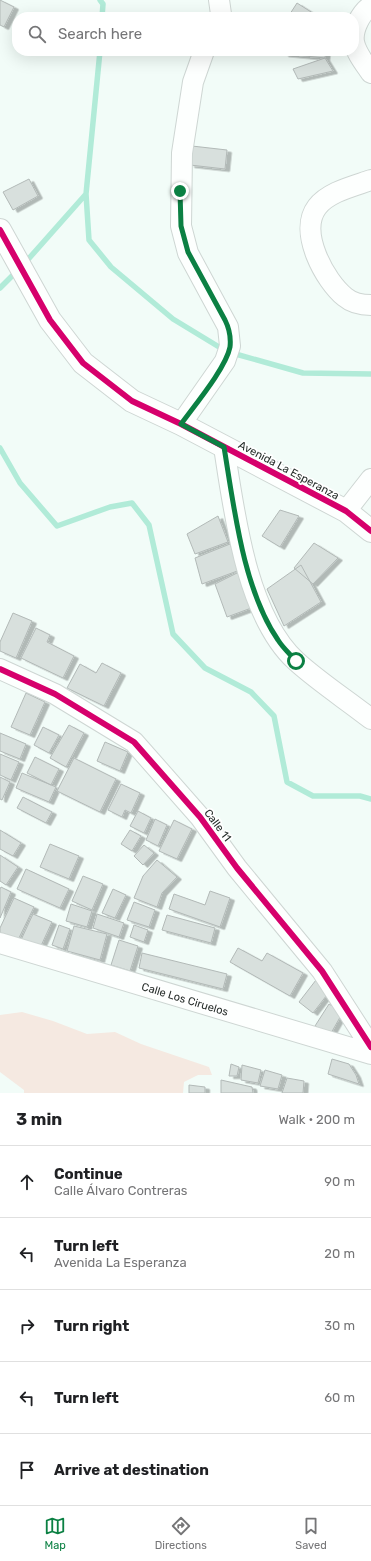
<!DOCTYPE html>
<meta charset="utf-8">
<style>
body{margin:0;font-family:Rubik,sans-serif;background:#f6f6f6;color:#202124}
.stop{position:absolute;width:12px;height:12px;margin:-9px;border:3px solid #0b8043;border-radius:50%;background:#fff}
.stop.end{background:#0b8043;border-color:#fff;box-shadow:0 1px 4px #0008}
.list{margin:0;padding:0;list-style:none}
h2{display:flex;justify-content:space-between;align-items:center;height:52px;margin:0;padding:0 16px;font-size:17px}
h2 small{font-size:13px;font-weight:400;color:#757577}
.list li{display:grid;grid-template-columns:26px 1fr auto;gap:12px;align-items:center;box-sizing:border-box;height:72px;padding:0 16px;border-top:1px solid #e0e0e0}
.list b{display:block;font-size:15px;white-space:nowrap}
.list p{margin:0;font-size:13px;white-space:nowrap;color:#757577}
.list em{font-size:13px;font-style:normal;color:#757577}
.icon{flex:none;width:22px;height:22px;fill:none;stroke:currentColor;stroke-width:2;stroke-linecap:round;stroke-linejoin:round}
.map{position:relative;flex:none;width:371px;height:1093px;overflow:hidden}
.search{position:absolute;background:#fff;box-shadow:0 4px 16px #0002;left:12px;right:12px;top:12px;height:44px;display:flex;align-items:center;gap:10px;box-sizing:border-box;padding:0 14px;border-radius:16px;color:#757577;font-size:15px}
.sheet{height:412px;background:#fff}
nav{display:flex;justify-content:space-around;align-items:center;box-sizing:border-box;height:56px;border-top:1px solid #e0e0e0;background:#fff;font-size:11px;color:#757577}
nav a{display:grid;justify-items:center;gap:2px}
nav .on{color:#0b8043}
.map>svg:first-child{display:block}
.green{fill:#f5e9e1}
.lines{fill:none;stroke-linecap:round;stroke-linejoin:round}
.stream{stroke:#b1ebd8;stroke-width:5.5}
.building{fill:#d8e0dd;stroke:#b2b9b7;filter:url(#shadow)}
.street-casing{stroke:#ced6d3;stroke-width:22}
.secondary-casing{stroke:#ced6d3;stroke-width:24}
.street{stroke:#fdfffe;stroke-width:20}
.secondary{stroke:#fdfffe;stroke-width:22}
.cycleway-casing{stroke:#fff;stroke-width:8}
.cycleway{stroke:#d6006c;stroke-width:6}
.route{stroke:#0b8043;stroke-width:5}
.labels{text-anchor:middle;stroke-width:3.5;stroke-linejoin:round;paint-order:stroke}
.street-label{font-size:11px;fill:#252c29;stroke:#fff}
</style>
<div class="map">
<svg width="371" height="1093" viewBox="0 0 371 1093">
<defs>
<filter id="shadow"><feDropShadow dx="4.5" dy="2.5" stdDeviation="0" flood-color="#0004"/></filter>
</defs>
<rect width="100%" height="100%" fill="#f2fcf8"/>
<!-- green -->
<path class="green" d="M22,1012L53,1021L87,1034L115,1032L141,1044L209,1067L212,1075H198L184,1082L183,1093H24V1090L0,1072V1015Z"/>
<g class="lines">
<!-- stream -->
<path class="stream" d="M100,0L103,4L102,17
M86,194L89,240L111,267L173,319L224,350
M24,264L86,194L100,51
M0,288L17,271
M232,353L303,373L371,374
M0,448L20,483L57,526L110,507L132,503L149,525L173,634L205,668L251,692L274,716L287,782L313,796H360L371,799"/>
</g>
<!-- building -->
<path class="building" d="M0,0L14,7L4,27L0,25Z
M297,3L319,17H288Z
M284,51H326L325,58L284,54Z
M325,58L333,71L298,79L293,69Z
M192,146L227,150L225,169L190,165Z
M29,179L38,196L13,210L3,192Z
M280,510L299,516L280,547L262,536Z
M218,516L228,542L195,554L187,534Z
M314,543L338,558L313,584L294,568Z
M230,544L240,570L202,584L195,558Z
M301,565L321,602L284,626L267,589Z
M239,572L254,607L227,617L215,584Z
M13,613L32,621L16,658L0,651V642Z
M36,628L50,635L47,642L74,656L63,678L21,658Z
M102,663L121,673L104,706L67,688L80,664L96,673Z
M26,693L45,702L30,735L11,727Z
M69,725L84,733L66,767L50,758Z
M43,727L59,735L49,753L34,745Z
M0,733L26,744L20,759L0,751Z
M105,742L128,752L120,771L97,761Z
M0,754L19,762L11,780L0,775Z
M35,757L59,769L51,785L27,773Z
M74,758L116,779L100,812L57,791Z
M22,773L56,787L49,802L16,788Z
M0,777L10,782L2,800L0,799Z
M121,784L140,793L131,813L125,810L122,817L108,810Z
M23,797L52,812L46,823L17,808Z
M138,811L151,818L144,833L130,826Z
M155,819L167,825L158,846L146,840Z
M174,820L192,829L177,859L159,851Z
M0,830L21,843L13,856L0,849Z
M130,830L141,836L132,851L121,844Z
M50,844L79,856L69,879L40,867Z
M144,845L154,853L143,865L134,856Z
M0,855L18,867L6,885L0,881Z
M157,860L177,877L162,893L157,907L134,898L143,876Z
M26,869L69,889L60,908L17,889Z
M83,876L103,884L92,910L72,901Z
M1,887L11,892L0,918V889Z
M113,889L126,895L115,918L102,913Z
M210,891L230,898L220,927L169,909L174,894L205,905Z
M14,898L34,907L16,944L0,937V928Z
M134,902L155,910L149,927L127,920Z
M71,904L92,911L87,927L66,921Z
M33,914L52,922L40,948L21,940Z
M97,914L124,923L119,937L93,928Z
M167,915L215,928L211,943L162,930Z
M59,925L70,929L63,949L52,945Z
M134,925L148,930L144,942L130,937Z
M74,926L107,934L100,960L67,951Z
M119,940L138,946L130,971L111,965Z
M238,948L262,961L267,953L303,973L290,996L230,962Z
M142,953L227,974L223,989L139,968Z
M316,980L330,991L313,1013L299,1002Z
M329,1004L343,1012L330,1035L315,1026Z
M332,1059L349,1064L356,1075L359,1084L328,1074Z
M231,1064L239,1067L237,1076H229Z
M242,1065L261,1070L258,1083L241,1080Z
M265,1070L282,1075L278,1089L260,1086Z
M287,1078L304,1081L303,1093H282Z
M221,1080L252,1087L253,1093H221Z
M189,1085L205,1087V1093H189Z"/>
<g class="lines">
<!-- street casing -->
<g class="street-casing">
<path id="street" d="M219,0L221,14L220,17
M371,6C361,12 352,30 354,42C356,53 365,64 371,73
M371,180C354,186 328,192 317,207C298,232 325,281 345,297C352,303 362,305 371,305
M181,424L225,361L230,346L228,327L188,253L181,226L182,153L193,82L204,51
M224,447C234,511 246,615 296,661C319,682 347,700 371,719
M346,511L371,479
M0,669L55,694L134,742L200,817L237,868L322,971L371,1047
M0,943L371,1054"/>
</g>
<!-- secondary casing -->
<g class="secondary-casing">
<path id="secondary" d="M0,230L50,320L83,363L132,401L181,424L346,511L371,531"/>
</g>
<!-- street -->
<use href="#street" class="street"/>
<!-- secondary -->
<use href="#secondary" class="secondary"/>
<!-- cycleway casing -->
<g class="cycleway-casing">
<path id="cycleway" d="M0,230L50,320L83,363L132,401L181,424L346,511L371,531
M0,669L55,694L134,742L200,817L237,868L322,971L371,1047"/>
</g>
<!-- cycleway -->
<use href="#cycleway" class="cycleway"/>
</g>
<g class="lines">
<!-- route -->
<path class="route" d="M180,191L181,226L188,252L225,320C229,328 231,338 230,347C226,368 194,406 181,424L224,447C234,507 243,589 278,640C283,648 290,654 296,661"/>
</g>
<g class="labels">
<!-- street labels -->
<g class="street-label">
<text transform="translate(289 470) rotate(28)" y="4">Avenida La Esperanza</text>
<text transform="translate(218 825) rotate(53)" y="4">Calle 11</text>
<text transform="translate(185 999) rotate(17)" y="4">Calle Los Ciruelos</text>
</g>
</g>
</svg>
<div class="stop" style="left:296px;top:661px"></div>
<div class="stop end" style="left:180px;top:191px"></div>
<div class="search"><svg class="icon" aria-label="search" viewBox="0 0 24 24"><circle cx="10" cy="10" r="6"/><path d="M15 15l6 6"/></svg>Search here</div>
</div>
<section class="sheet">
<h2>3 min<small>Walk · 200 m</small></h2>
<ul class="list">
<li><svg class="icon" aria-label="ahead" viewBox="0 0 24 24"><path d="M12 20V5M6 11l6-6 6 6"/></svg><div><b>Continue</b><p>Calle Álvaro Contreras</p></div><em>90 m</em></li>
<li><svg class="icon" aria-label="left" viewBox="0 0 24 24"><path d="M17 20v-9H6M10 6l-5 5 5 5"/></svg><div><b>Turn left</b><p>Avenida La Esperanza</p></div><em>20 m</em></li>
<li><svg class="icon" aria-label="right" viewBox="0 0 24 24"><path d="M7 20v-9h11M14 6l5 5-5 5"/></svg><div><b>Turn right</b></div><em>30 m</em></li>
<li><svg class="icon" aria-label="left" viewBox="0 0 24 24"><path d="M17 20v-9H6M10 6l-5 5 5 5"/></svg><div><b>Turn left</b></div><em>60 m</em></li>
<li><svg class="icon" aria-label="arrive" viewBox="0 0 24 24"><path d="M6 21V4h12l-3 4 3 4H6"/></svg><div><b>Arrive at destination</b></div></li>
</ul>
</section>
<nav>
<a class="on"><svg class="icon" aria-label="map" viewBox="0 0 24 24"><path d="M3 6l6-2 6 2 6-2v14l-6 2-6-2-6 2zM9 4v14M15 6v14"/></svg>Map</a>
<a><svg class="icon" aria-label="directions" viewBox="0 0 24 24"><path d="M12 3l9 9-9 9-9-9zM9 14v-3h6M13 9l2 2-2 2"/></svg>Directions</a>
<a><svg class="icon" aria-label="saved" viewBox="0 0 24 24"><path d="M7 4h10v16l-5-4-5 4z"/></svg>Saved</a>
</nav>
